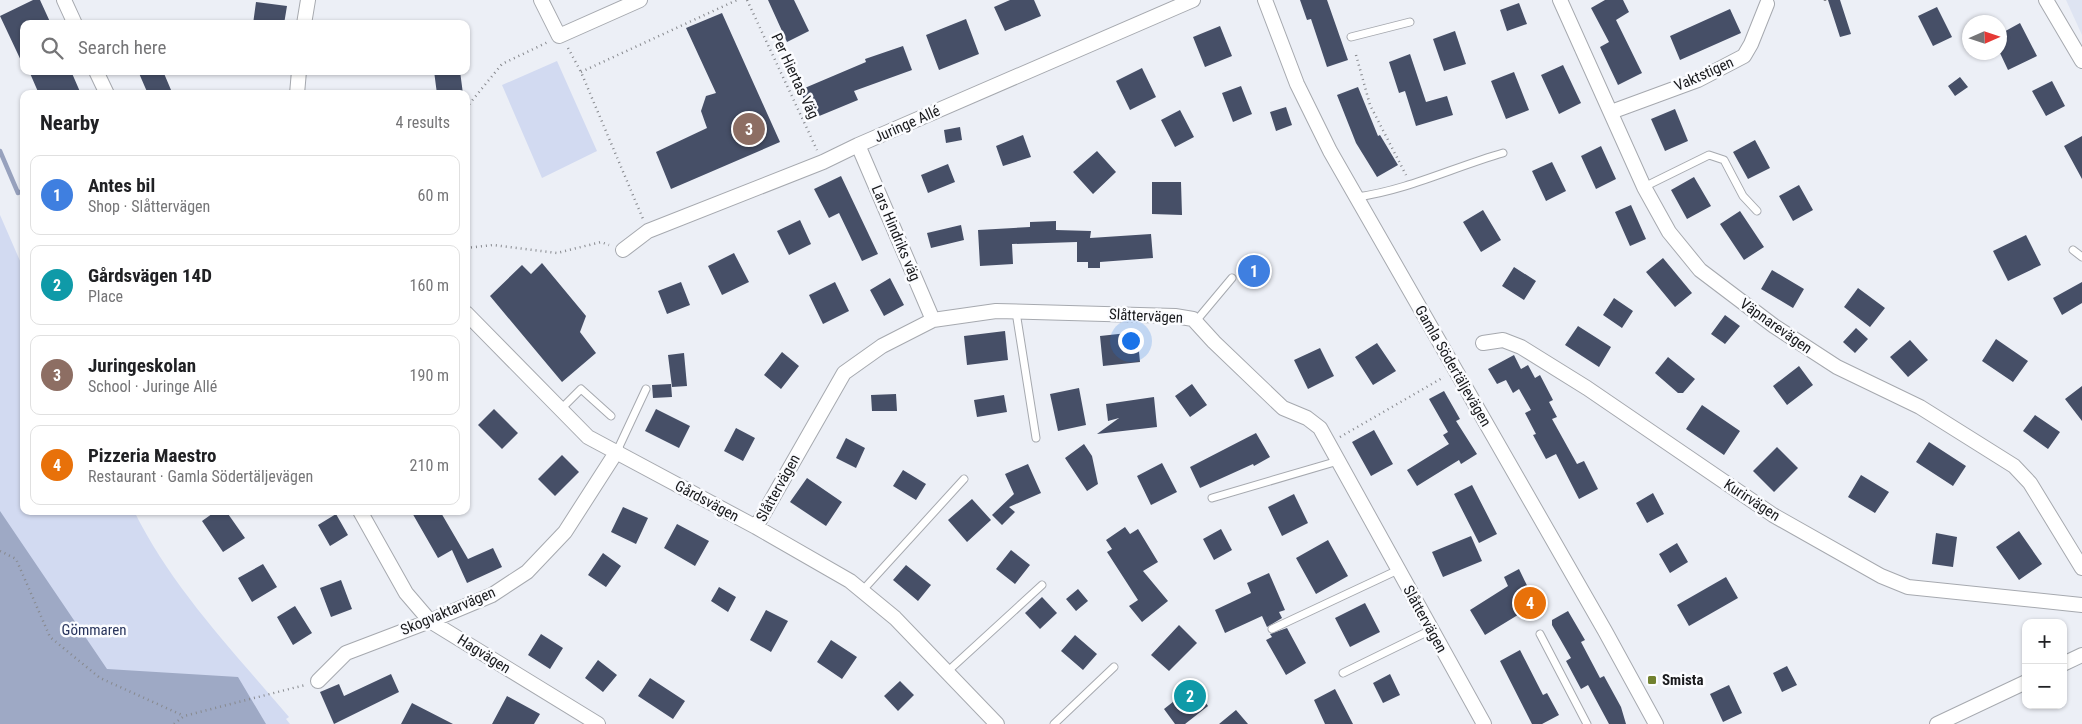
<!DOCTYPE html>
<meta charset="utf-8">
<style>
body{margin:0;font-family:"Roboto Condensed",sans-serif;background:#f6f6f6;color:#202124}
.controls{position:absolute;right:15px;bottom:15px;display:grid;overflow:hidden;border-radius:10px;box-shadow:0 1px 4px #0004}
.controls button{width:45px;height:45px;display:grid;place-items:center;padding:0;border:0;border-bottom:1px solid #e0e0e0;background:#fff;color:#202124;font:25px sans-serif}
.compass{position:absolute;left:1962px;top:15px;width:45px;height:45px;border-radius:50%;background:#fff;box-shadow:0 1px 4px #0004;rotate:87deg}
.you{position:absolute;left:1130px;top:340px;width:18px;height:18px;margin:-12px;border:4px solid #fff;border-radius:50%;background:#1a73e8;box-shadow:0 0 0 8px #1a73e833}
.badge{display:grid;place-items:center;width:32px;height:32px;border-radius:50%;background:#71812f;color:#fff;font-size:16px;font-weight:700}
.pin{position:absolute;translate:-50% -50%;border:2px solid #fff;box-shadow:0 1px 5px #0006}
.list{margin:0;padding:0;list-style:none}
h2{display:flex;justify-content:space-between;align-items:center;height:65px;margin:0;padding:0 20px;font-size:21px}
h2 small{font-size:16px;font-weight:400;color:#757577}
.list li{display:grid;grid-template-columns:32px 1fr auto;gap:15px;align-items:center;box-sizing:border-box;height:80px;margin:0 10px 10px;padding:0 10px;border:1px solid #e0e0e0;border-radius:10px}
.list b{display:block;font-size:19px;white-space:nowrap}
.list p{margin:0;font-size:16px;white-space:nowrap;color:#757577}
.list em{font-size:16px;font-style:normal;color:#757577}
.icon{flex:none;width:28px;height:28px;fill:none;stroke:currentColor;stroke-width:2;stroke-linecap:round;stroke-linejoin:round}
.map{position:relative;flex:none;width:2082px;height:724px;overflow:hidden}
.search{position:absolute;background:#fff;box-shadow:0 1px 4px #0004;left:20px;top:20px;width:450px;height:55px;display:flex;align-items:center;gap:12px;box-sizing:border-box;padding:0 18px;border-radius:10px;color:#757577;font-size:19px}
.panel{position:absolute;background:#fff;box-shadow:0 1px 4px #0004;left:20px;top:90px;width:450px;height:425px;border-radius:10px}
.map>svg:first-child{display:block}
.built{fill:#dee4f2}
.green{fill:#d2daf1}
.forest{fill:#9ea9c5}
.lines{fill:none;stroke-linecap:round;stroke-linejoin:round}
.stream{stroke:#97a1bd;stroke-width:4.5}
.building{fill:#464f67}
.lane-casing{stroke:#a6a9af;stroke-width:9}
.street-casing{stroke:#a6a9af;stroke-width:16}
.path{stroke:#87898e;stroke-width:2.5;stroke-dasharray:1 4;stroke-linecap:butt}
.lane{stroke:#fff;stroke-width:7}
.street{stroke:#fff;stroke-width:14}
.poi-dot{fill:#71812f;stroke:#fbfcff;stroke-width:2}
.labels{text-anchor:middle;stroke-width:5;stroke-linejoin:round;paint-order:stroke}
.street-label{font-size:15px;fill:#191a1d;stroke:#fbfcff}
.park-label{font-size:15px;fill:#29355d;stroke:#fbfcff}
.poi-label{font-size:15px;font-weight:bold;fill:#191a1d;stroke:#fbfcff;text-anchor:start}
</style>
<div class="map">
<svg width="2082" height="724" viewBox="0 0 2082 724">
<rect width="100%" height="100%" fill="#eceff6"/>
<!-- built -->
<path class="built" d="M2066,0H2082V35Z"/>
<!-- green -->
<path class="green" d="M557,61L597,151L542,178L502,85Z
M0,215L24,270V511H134C172,588 233,651 289,717L286,719L290,724H0Z"/>
<!-- forest -->
<path class="forest" d="M0,511L107,669L238,677L266,724H0Z"/>
<g class="lines">
<!-- stream -->
<path class="stream" d="M0,151L18,193L24,190"/>
</g>
<!-- building -->
<path class="building" d="M33,0H40L51,24H24V67L0,16Z
M768,0H794L809,31L787,42Z
M1010,0H1034L1041,16L1005,31L994,7Z
M1300,0H1327L1348,60L1327,67L1311,19L1307,20Z
M1605,0H1623L1629,12L1616,20L1642,73L1618,85L1600,47L1609,42L1591,8Z
M1828,0H1840L1851,34L1840,37Z
M256,2L287,6L284,24H253Z
M1519,3L1527,24L1507,31L1500,10Z
M1937,7L1952,37L1933,46L1918,16Z
M1730,9L1741,33L1680,60L1670,36Z
M722,13L780,142L671,189L656,152L707,128L701,111L706,96L716,93L686,28Z
M966,19L979,54L939,70L926,35Z
M2020,23L2037,56L2008,70L2000,53V34Z
M1220,26L1232,56L1205,67L1193,37Z
M1455,31L1466,64L1444,71L1433,39Z
M903,46L912,70L854,91L858,100L812,119L800,90L866,62L865,59Z
M1410,54L1426,102L1447,96L1453,115L1416,126L1405,91L1399,93L1389,62Z
M1563,65L1581,103L1559,114L1541,75Z
M1142,68L1156,97L1130,110L1116,81Z
M29,71H71L81,94H39Z
M138,71H163L171,90L164,94H148Z
M434,71H460L463,94H437Z
M1514,72L1529,110L1506,119L1491,81Z
M1960,77L1968,87L1955,96L1948,86Z
M2052,81L2065,106L2046,116L2032,91Z
M1241,86L1252,114L1233,122L1222,93Z
M1358,87L1378,136L1380,135L1398,165L1377,177L1356,143L1337,95Z
M1286,107L1292,125L1276,131L1270,112Z
M1675,109L1688,141L1665,151L1651,119Z
M1180,110L1194,137L1175,147L1161,120Z
M960,127L962,140L946,143L944,130Z
M1023,135L1031,157L1003,166L996,146Z
M2082,136V179L2064,146Z
M1755,140L1770,168L1748,179L1733,152Z
M1601,146L1616,179L1596,189L1581,156Z
M1097,151L1116,172L1093,194L1073,172Z
M1552,162L1566,191L1546,201L1532,171Z
M948,164L955,182L928,193L921,175Z
M841,176L878,254L862,261L839,213L829,218L814,189Z
M1694,177L1711,206L1687,219L1671,190Z
M1152,182H1181L1182,215L1152,214Z
M1799,185L1813,210L1793,221L1779,196Z
M1631,205L1646,239L1630,246L1615,212Z
M1483,210L1501,240L1481,252L1463,222Z
M1740,211L1764,247L1744,260L1720,224Z
M800,220L811,244L789,255L777,231Z
M1056,221V230L1091,231L1090,238L1151,234L1153,258L1100,262V268H1088V262H1077V242L1012,244L1013,264L980,266L978,230L1030,227V222Z
M961,225L964,240L931,248L927,233Z
M2026,235L2041,265L2008,281L1993,251Z
M734,253L749,282L722,295L708,266Z
M1663,258L1692,293L1675,307L1646,272Z
M542,263L586,316L580,332L596,353L562,382L490,296L522,265L531,274Z
M1514,267L1536,281L1524,300L1502,286Z
M1772,270L1804,289L1793,308L1761,289Z
M890,278L904,305L884,316L870,290Z
M681,282L690,305L667,314L658,291Z
M835,282L849,311L823,324L809,295Z
M2082,282V303L2062,315L2053,298Z
M1858,288L1885,308L1870,327L1844,307Z
M1614,298L1633,311L1622,328L1603,315Z
M1725,315L1740,326L1725,344L1711,334Z
M1578,326L1611,347L1599,367L1565,345Z
M1856,328L1868,339L1855,353L1843,342Z
M1005,331L1008,360L967,365L964,336Z
M1137,332L1140,362L1103,366L1100,336Z
M1996,339L2028,361L2013,382L1982,361Z
M1910,340L1928,360L1908,377L1890,357Z
M1377,343L1396,371L1373,385L1355,357Z
M1320,348L1334,376L1308,389L1294,360Z
M782,352L799,366L781,389L764,375Z
M684,353L687,386L672,387L668,355Z
M1514,355L1521,369L1528,365L1535,378L1540,375L1553,400L1549,402L1557,417L1552,419L1577,464L1584,461L1598,489L1579,499L1556,454L1546,459L1533,435L1536,434L1525,413L1531,410L1519,389L1513,393L1506,380L1497,384L1488,369Z
M1668,357L1695,379L1683,393H1678L1655,373Z
M1799,366L1813,385L1787,405L1773,386Z
M671,384L672,397L653,398L652,385Z
M1192,384L1207,405L1190,417L1175,396Z
M2082,386V421L2065,399Z
M1079,388L1086,425L1058,431L1050,394Z
M1444,391L1460,419L1456,421L1477,454L1461,464L1459,460L1417,486L1407,470L1449,444L1443,435L1448,432L1429,399Z
M896,394L897,411H872L871,395Z
M1004,395L1007,412L977,417L974,400Z
M1154,397L1157,427L1097,434L1119,418L1108,421L1106,404Z
M1702,405L1740,431L1724,455L1686,429Z
M494,409L518,433L502,449L478,425Z
M656,409L690,426L679,448L645,431Z
M2035,415L2060,432L2048,449L2023,431Z
M736,428L755,438L743,461L724,451Z
M1374,430L1393,464L1371,476L1352,442Z
M1256,433L1270,457L1254,466L1253,464L1200,488L1190,467Z
M846,438L865,448L856,468L836,458Z
M1929,442L1966,466L1953,486L1916,462Z
M1084,444L1092,456L1098,484L1087,491L1065,458Z
M1777,447L1798,468L1774,492L1753,471Z
M562,455L579,472L555,496L538,479Z
M1162,463L1177,492L1151,505L1137,476Z
M1028,464L1041,493L1009,507L1015,512L1002,525L992,515L1014,494L1005,474Z
M903,470L926,484L916,500L893,486Z
M1861,475L1889,492L1875,513L1848,497Z
M807,478L842,502L826,526L790,502Z
M1472,485L1497,534L1479,543L1454,494Z
M1653,493L1664,514L1647,523L1636,503Z
M1294,494L1308,523L1282,536L1268,507Z
M972,499L991,520L967,542L948,520Z
M623,507L648,518L636,544L611,532Z
M216,511H226L245,538L223,552L202,521Z
M411,511H440L468,559L493,548L502,567L467,583L452,550L438,558Z
M336,514L348,535L330,546L318,525Z
M677,524L709,541L695,566L664,548Z
M1125,527L1130,534L1138,529L1158,562L1143,571L1168,601L1142,622L1129,606L1138,600L1107,552L1112,549L1106,540Z
M1221,529L1232,550L1214,560L1203,539Z
M2019,531L2042,564L2019,580L1996,547Z
M1936,533L1957,537L1953,567L1932,564Z
M1471,536L1482,561L1443,577L1432,552Z
M1328,540L1348,576L1316,594L1296,558Z
M1677,543L1688,562L1670,573L1659,554Z
M1011,550L1030,565L1015,584L996,569Z
M603,553L621,566L606,587L588,575Z
M263,564L277,587L252,602L238,578Z
M906,565L931,585L918,601L893,580Z
M1519,569L1536,604L1485,635L1470,610L1508,586L1504,577Z
M1269,573L1285,610L1279,612L1282,618L1267,627L1262,616L1225,633L1215,610L1251,593L1247,583Z
M1726,577L1738,598L1689,626L1677,605Z
M341,580L352,609L331,617L320,588Z
M719,587L736,597L728,612L711,601Z
M1078,589L1088,601L1076,611L1066,599Z
M1042,597L1057,613L1040,629L1025,613Z
M1365,603L1380,632L1350,647L1335,618Z
M295,606L312,633L293,645L277,617Z
M766,610L788,621L771,652L750,640Z
M1568,611L1585,640L1581,642L1600,678L1604,676L1621,707L1626,724H1609L1588,685L1581,689L1566,661L1571,658L1552,625V620Z
M1179,625L1197,643L1169,671L1151,655Z
M1287,628L1306,663L1286,675L1266,640L1272,637L1270,634Z
M541,634L563,648L550,669L528,655Z
M1075,635L1097,654L1083,670L1061,651Z
M831,640L857,657L842,679L817,662Z
M1520,650L1543,695L1547,693L1559,715L1542,724H1532L1500,661Z
M598,660L617,675L603,692L585,678Z
M1787,666L1797,685L1782,692L1773,673Z
M391,674L399,692L334,724L320,692L339,684L344,696Z
M1390,674L1400,695L1383,703L1373,683Z
M650,678L685,701L673,719L638,696Z
M900,681L914,695L898,711L884,696Z
M1729,685L1742,713L1723,722L1710,694Z
M1193,686L1208,706L1185,724H1175L1164,709Z
M1335,689L1353,724H1325L1314,700Z
M507,696L540,714L534,724H492Z
M412,703L453,724H401Z
M1236,710L1248,724H1219Z"/>
<g class="lines">
<!-- lane casing -->
<g class="lane-casing">
<path id="lane" d="M1351,37L1410,22
M1644,187L1709,155L1724,160L1743,196L1757,211
M1357,197C1408,190 1454,167 1503,153
M2073,250L2082,257
M1016,312L1036,438
M1196,321L1232,278
M561,409L581,389L611,416
M617,451L646,389
M1212,498L1338,461
M862,591L964,479
M1272,629L1398,570
M1540,634L1587,724
M947,672L1042,585
M1343,673L1431,630
M1054,724L1114,667"/>
</g>
<!-- street casing -->
<g class="street-casing">
<path id="street" d="M64,0L75,24
M541,0L559,36L640,0
M1265,0L1297,84L1330,151L1605,631L1656,724
M1560,0L1644,187L1669,232L1700,270L1774,326L1837,367L1920,407L2014,466L2030,483L2082,568
M2046,0L2082,61
M304,24L308,0
M96,71L107,94
M297,94L299,71
M1611,112L1698,80L1744,56L1751,44L1767,4
M858,145L933,320
M623,250L648,231L823,162L858,145L1193,0
M466,313L588,437L756,527L850,581L895,618L997,724
M1483,343L1503,340L1521,347L1587,388L1773,515L1881,576L1908,587L2082,605
M360,511L406,593L430,621L598,724
M756,527L844,373L882,346L933,320L996,311L1175,316L1193,319L1214,342L1283,408L1307,418L1320,428L1484,724
M2063,664L2082,655
M318,681L346,653L430,621L492,595L527,572L565,532L617,451
M1937,724L2026,682"/>
</g>
<!-- path -->
<path class="path" d="M747,0L817,150
M1825,1V0
M568,48L581,72L643,219
M1356,55L1370,105L1406,175
M581,72L737,0
M466,108L502,64L548,42
M466,248L493,245L557,253L601,242L609,245
M1340,437L1444,377
M0,551L16,559L50,637L100,678L184,716
M174,724L184,716L305,685"/>
<!-- lane -->
<use href="#lane" class="lane"/>
<!-- street -->
<use href="#street" class="street"/>
</g>
<!-- markers -->
<rect class="poi-dot" x="1647" y="675" width="10" height="10" rx="2.5"/>
<g class="labels">
<!-- street labels -->
<g class="street-label">
<text transform="translate(1704 74) rotate(-24)" y="5">Vaktstigen</text>
<text transform="translate(795 76) rotate(65)" y="5">Per Hiertas Väg</text>
<text transform="translate(907 124) rotate(-24)" y="5">Juringe Allé</text>
<text transform="translate(896 233) rotate(67)" y="5">Lars Hindriks väg</text>
<text transform="translate(1146 316) rotate(3)" y="5">Slåttervägen</text>
<text transform="translate(1776 326) rotate(35)" y="5">Väpnarevägen</text>
<text transform="translate(1453 366) rotate(60)" y="5">Gamla Södertäljevägen</text>
<text transform="translate(778 488) rotate(-61)" y="5">Slåttervägen</text>
<text transform="translate(1752 500) rotate(33)" y="5">Kurirvägen</text>
<text transform="translate(707 501) rotate(28)" y="5">Gårdsvägen</text>
<text transform="translate(448 611) rotate(-23)" y="5">Skogvaktarvägen</text>
<text transform="translate(1425 619) rotate(61)" y="5">Slåttervägen</text>
<text transform="translate(484 654) rotate(32)" y="5">Hagvägen</text>
</g>
<!-- park labels -->
<g class="park-label">
<text x="94" y="635">Gömmaren</text>
</g>
<!-- poi labels -->
<g class="poi-label">
<text x="1662" y="685">Smista</text>
</g>
</g>
</svg>
<div class="controls">
<button>+</button>
<button>−</button>
</div>
<svg class="compass" viewBox="-18 -18 36 36"><path d="M0-13l5 13h-10z" fill="#e53935"/><path d="M0 13l5-13h-10z" fill="#757577"/></svg>
<div class="you"></div>
<div class="pin badge" style="left:1254px;top:271px;background:#3f7fe0">1</div>
<div class="pin badge" style="left:1190px;top:696px;background:#0f9aa8">2</div>
<div class="pin badge" style="left:749px;top:129px;background:#8d6e63">3</div>
<div class="pin badge" style="left:1530px;top:603px;background:#e8710a">4</div>
<div class="search"><svg class="icon" aria-label="search" viewBox="0 0 24 24"><circle cx="10" cy="10" r="6"/><path d="M15 15l6 6"/></svg>Search here</div>
<section class="panel">
<h2>Nearby<small>4 results</small></h2>
<ul class="list">
<li><span class="badge" style="background:#3f7fe0">1</span><div><b>Antes bil</b><p>Shop · Slåttervägen</p></div><em>60 m</em></li>
<li><span class="badge" style="background:#0f9aa8">2</span><div><b>Gårdsvägen 14D</b><p>Place</p></div><em>160 m</em></li>
<li><span class="badge" style="background:#8d6e63">3</span><div><b>Juringeskolan</b><p>School · Juringe Allé</p></div><em>190 m</em></li>
<li><span class="badge" style="background:#e8710a">4</span><div><b>Pizzeria Maestro</b><p>Restaurant · Gamla Södertäljevägen</p></div><em>210 m</em></li>
</ul>
</section>
</div>
